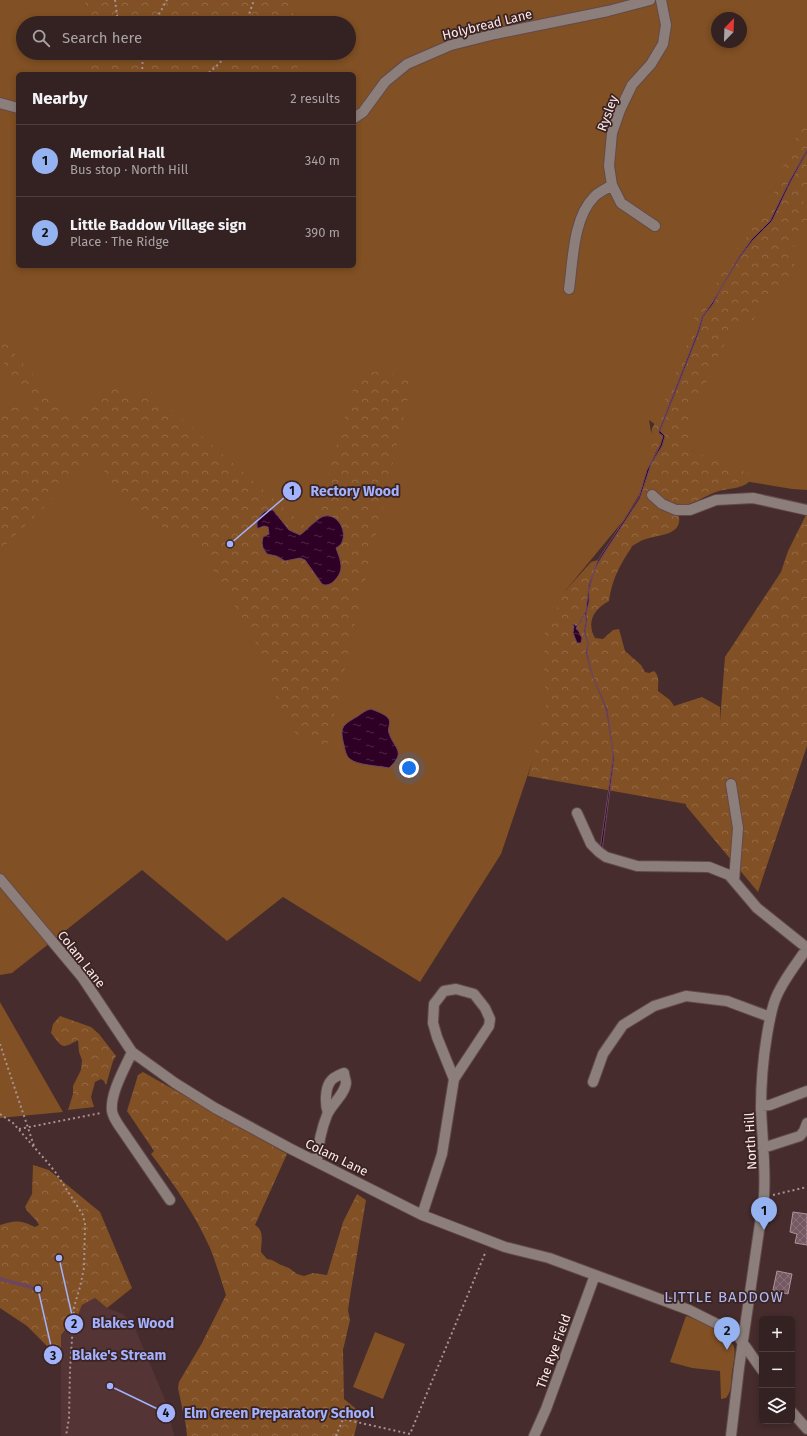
<!DOCTYPE html>
<meta charset="utf-8">
<style>
body{margin:0;font-family:"Fira Sans",sans-serif;background:#3c292a;color:#f1f3f6}
.controls{position:absolute;right:12px;bottom:12px;display:grid;overflow:hidden;border-radius:6px;box-shadow:0 2px 6px #0003}
.controls button{width:36px;height:36px;display:grid;place-items:center;padding:0;border:0;border-bottom:1px solid #4e3e3f;background:#342121;color:#f1f3f6;font:20px sans-serif}
.compass{position:absolute;left:711px;top:12px;width:36px;height:36px;border-radius:50%;background:#342121;box-shadow:0 2px 6px #0003;rotate:23deg}
.you{position:absolute;left:409px;top:768px;width:14px;height:14px;margin:-10px;border:3px solid #fff;border-radius:50%;background:#1a73e8;box-shadow:0 0 0 6px #1a73e833}
.badge{display:grid;place-items:center;width:26px;height:26px;border-radius:50%;background:#95b2f1;color:#111;font-size:13px;font-weight:700}
.pin{position:absolute;translate:-50% -33px;filter:drop-shadow(0 1px 2px #0008)}
.pin::after{content:'';position:absolute;top:21px;width:14px;height:12px;background:inherit;clip-path:polygon(0 0,100% 0,50% 100%)}
.list{margin:0;padding:0;list-style:none}
h2{display:flex;justify-content:space-between;align-items:center;height:52px;margin:0;padding:0 16px;font-size:17px}
h2 small{font-size:13px;font-weight:400;color:#a9a3a5}
.list li{display:grid;grid-template-columns:26px 1fr auto;gap:12px;align-items:center;box-sizing:border-box;height:72px;padding:0 16px;border-top:1px solid #4e3e3f}
.list b{display:block;font-size:15px;white-space:nowrap}
.list p{margin:0;font-size:13px;white-space:nowrap;color:#a9a3a5}
.list em{font-size:13px;font-style:normal;color:#a9a3a5}
.icon{flex:none;width:22px;height:22px;fill:none;stroke:currentColor;stroke-width:2;stroke-linecap:round;stroke-linejoin:round}
.map{position:relative;flex:none;width:807px;height:1436px;overflow:hidden}
.search{position:absolute;background:#342121;box-shadow:0 2px 6px #0003;left:16px;top:16px;width:340px;height:44px;display:flex;align-items:center;gap:10px;box-sizing:border-box;padding:0 14px;border-radius:22px;color:#a9a3a5;font-size:15px}
.panel{position:absolute;background:#342121;box-shadow:0 2px 6px #0003;left:16px;top:72px;width:340px;height:196px;border-radius:6px}
.map>svg:first-child{display:block}
.built{fill:#543435}
.grass{fill:#815024;fill-rule:evenodd}
.forest{fill:url(#forest-crowns)}
.water{fill:url(#water-ripples);stroke:#6c4660}
.lines{fill:none;stroke-linecap:round;stroke-linejoin:round}
.stream{stroke:#6c4660;stroke-width:3.5}
.building{fill:url(#building-cross-hatch);stroke:#af919b}
.minor-casing{stroke:#634a4a;stroke-width:12}
.path{stroke:#a89292;stroke-width:2;stroke-dasharray:2 3;stroke-linecap:butt}
.minor{stroke:#8c7f7b;stroke-width:10}
.labels{text-anchor:middle;stroke-width:3.5;stroke-linejoin:round;paint-order:stroke}
.street-label{font-size:13px;fill:#fbeae9;stroke:#3b2223}
.quarter-label{font-size:15px;letter-spacing:1px;fill:#aebbf3;stroke:#3b2223}
.leader{fill:none;stroke:#a2b2fd;stroke-width:1.5}
.callout-dot{fill:#a2b2fd;stroke:#3b2223;stroke-width:1.5}
.mark-label{font-size:12px;text-anchor:middle;font-weight:bold;fill:#111}
.callout-label{font-size:14px;text-anchor:middle;font-weight:bold;fill:#a2b2fd;stroke:#3b2223;stroke-width:3.5;stroke-linejoin:round;paint-order:stroke}
</style>
<div class="map">
<svg width="807" height="1436" viewBox="0 0 807 1436">
<defs>
<pattern id="forest-crowns" width="20" height="18" patternUnits="userSpaceOnUse"><rect width="20" height="18" fill="#815024"/><path d="M2 6a3 3 0 1 1 6 0M12 15a3 3 0 1 1 6 0" fill="none" stroke="#946944"/></pattern>
<pattern id="water-ripples" width="26" height="14" patternUnits="userSpaceOnUse"><rect width="26" height="14" fill="#2f0026"/><path d="M2 4q2-2 4 0t4 0M15 11q2-2 4 0t4 0" fill="none" stroke="#4e2546"/></pattern>
<pattern id="building-cross-hatch" width="8" height="8" patternUnits="userSpaceOnUse"><rect width="8" height="8" fill="#755962"/><path d="M0 0l8 8M0 8l8-8" fill="none" stroke="#8a7178"/></pattern>
</defs>
<rect width="100%" height="100%" fill="#462c2c"/>
<!-- built -->
<path class="built" d="M95,1298L107,1308L123,1314L134,1326L174,1421L171,1422L174,1436H61V1335L78,1315L82,1305Z"/>
<!-- grass -->
<path class="grass" d="M0,0H807V490L792,489L750,482L692,451L649,420L655,454L639,495L623,521L566,590L549,712L501,854L420,982L283,897L227,941L142,870L12,973L0,975ZM717,18H741V42H717ZM23,23H349V53H23ZM18,74H354V266H18Z
M0,1002L63,1112L0,1118Z
M686,1316C701,1321 729,1331 734,1347C736,1354 733,1365 732,1372C731,1381 732,1391 726,1398L721,1399L720,1371L692,1368L670,1362Z
M375,1332L405,1344L383,1399L353,1387Z"/>
<!-- forest -->
<path class="forest" d="M85,0H292L294,23H86Z
M87,53H296L298,74H84L87,62Z
M807,115V150L790,180L770,220L752,239L738,256L712,303L701,316L698,331L659,431L663,436L660,445L653,457L650,456C649,452 651,433 652,429C653,426 655,423 657,420L695,324L694,318L713,289L729,260L748,235L768,206L773,196L781,171L795,141L798,130Z
M807,152C807,164 807,177 807,189C806,196 801,200 804,207L807,209V233L789,236V241L807,240L805,244L787,248L788,252L804,249L799,264L796,262L793,267L800,270C795,273 789,275 786,278C773,291 765,308 752,321L750,322H742L738,323L732,337L720,350L711,374L691,410L687,422L689,446L692,451L755,476C743,490 735,487 719,491C712,493 705,497 699,500C693,503 685,505 678,507L677,509C687,535 662,534 646,539C641,540 636,544 632,546C630,551 628,552 626,556C617,570 611,585 609,601C594,609 586,622 595,638L603,639L613,630L619,629L625,651L641,665L645,672L649,673L654,671C660,676 658,684 658,691L670,700L674,706L702,697L720,707V721L725,657L781,572L788,551L807,513V746L758,892L686,806V804L528,776L546,710L544,665L545,633L566,590L591,562L598,560L596,567L623,521L639,497L651,464L662,446L664,435L660,431L699,332L703,317L713,303L720,290L739,257L753,240L772,221L791,180Z
M0,333L5,340V343L70,416L117,387L126,398L140,399L144,397L145,394L139,382L141,383L308,529L300,535L289,530L273,509C265,509 262,515 257,520V528L264,526L268,527L269,534L263,537L262,542L305,560L332,583C346,569 342,565 336,548C349,535 343,519 326,515L313,524L355,384C371,363 391,374 412,381L325,754L294,732L280,710L265,660L241,615L219,583L214,572L207,550L202,546C179,535 152,525 133,507C118,493 107,475 95,458L0,550V406L7,404L32,414L35,412C33,400 14,385 5,376L3,350L0,343Z
M60,1016L91,1027L99,1034L116,1056L113,1061L106,1085L104,1081L101,1079L95,1082L91,1097L94,1107L68,1110L73,1094V1086L81,1070L82,1060L79,1052L78,1040C61,1050 62,1047 51,1033L53,1024Z
M143,1072L287,1154L255,1225C265,1231 261,1242 261,1252L267,1259L272,1260L281,1265L289,1268L297,1274L304,1276L313,1273L327,1275L343,1222L357,1194L366,1200L351,1290L348,1310L350,1320L343,1350L344,1399L360,1412L354,1436H187L186,1426L178,1388L179,1382L202,1343L226,1295C221,1280 216,1263 210,1248C195,1214 173,1183 151,1154L154,1151L127,1111L138,1075Z
M33,1165L49,1170L100,1212L132,1288L107,1308L95,1298L82,1305L78,1315L61,1335V1350L50,1349L27,1326L0,1308V1225C16,1220 20,1220 35,1227L39,1225C36,1218 29,1215 25,1207L32,1194Z"/>
<!-- water -->
<path class="water" d="M807,150V152L791,181L772,221L753,240L740,257L720,290L713,304L703,317L699,332L660,431L665,436L662,446L651,464L640,498L599,561L593,574L589,590V602L586,614L587,620L585,631L588,644L587,653L593,677L607,709L614,759L602,851L600,850L613,759L612,745L606,709L593,677L586,653L588,644L584,631L586,621L585,614L582,617L581,622L578,624L576,629L578,630L582,638L581,643H577L573,633L574,626L572,625L574,624L576,626L580,622L586,611L589,585L598,560L639,497L647,470L660,446L663,436L659,433V431L698,331L702,317L712,303L739,257L752,239L770,221L790,180Z
M268,510H273L289,530L300,535C306,531 319,516 325,516C339,514 348,533 341,544C340,545 338,547 336,548C341,562 345,570 334,581C330,585 326,586 322,584L305,560L300,558L285,561L276,556L267,554L263,548L262,543L263,537L269,534L268,527L264,526L259,528H257V520L264,512Z
M371,709C376,711 385,714 388,718C392,722 387,728 389,733C394,749 407,751 389,768C380,766 356,765 350,759C346,756 345,750 344,745C339,726 343,725 358,716C362,713 366,710 371,709Z"/>
<g class="lines">
<!-- stream -->
<path class="stream" d="M0,1279L38,1289"/>
</g>
<!-- building -->
<path class="building" d="M793,1212L807,1214V1245L795,1243L797,1234L790,1232Z
M777,1271L792,1274L788,1294L773,1290Z"/>
<g class="lines">
<!-- minor casing -->
<g class="minor-casing">
<path id="minor" d="M0,103L18,108
M354,118L363,112L385,82L407,64L451,45L495,34L608,11L650,0
M655,226L621,203L612,185L609,166L612,133L620,110L632,85L651,64L663,44L666,25L661,0
M569,289C573,261 573,218 594,197C598,192 606,189 612,185
M652,495L662,504L676,510H690L716,500L753,498L807,510
M731,784L738,828L734,881
M577,813L591,844L599,852L606,857L637,866L709,867L729,875L757,908L807,948
M0,879L82,977L132,1052L175,1083L215,1108L289,1148L422,1215L505,1247L549,1258L641,1292L689,1310L731,1331L738,1336L762,1370
M132,1052C125,1068 110,1093 112,1111C113,1118 118,1124 122,1130L170,1200
M593,1082L603,1054L623,1025L654,1006L686,996L727,1001L770,1017
M761,1106L770,1105L807,1091
M763,1148L800,1136L804,1131L807,1123
M317,1162C318,1146 321,1130 327,1115C331,1105 345,1094 346,1083C346,1080 344,1076 344,1073C339,1075 333,1077 330,1082C325,1089 325,1105 328,1113
M422,1215L442,1154L454,1079L437,1037L433,1023L434,1004L444,991L456,989L474,994L485,1008L490,1019L489,1026L454,1079
M792,1412L807,1429
M534,1436L546,1409L595,1275
M731,1436L739,1368L764,1196C766,1166 762,1137 761,1108C761,1083 763,1059 767,1035C769,1023 771,1011 775,1000C782,981 796,965 807,948"/>
</g>
<!-- path -->
<path class="path" d="M115,0L118,23
M154,23L167,0
M246,23L254,0
M142,74L143,53
M204,74L210,72L230,53
M0,1044L34,1146
M0,1114L13,1123L48,1163L56,1173L83,1215L85,1224L84,1268L80,1287L74,1307L70,1370L69,1418L66,1436
M19,1129L101,1113
M773,1195L807,1187
M336,1436L343,1419L410,1434L486,1251"/>
<!-- minor -->
<use href="#minor" class="minor"/>
</g>
<g class="labels">
<!-- street labels -->
<g class="street-label">
<text transform="translate(487 24) rotate(-14)" y="5">Holybread Lane</text>
<text transform="translate(607 113) rotate(-70)" y="5">Rysley</text>
<text transform="translate(82 959) rotate(52)" y="5">Colam Lane</text>
<text transform="translate(750 1141) rotate(-93)" y="5">North Hill</text>
<text transform="translate(337 1157) rotate(26)" y="5">Colam Lane</text>
<text transform="translate(553 1351) rotate(-70)" y="5">The Rye Field</text>
</g>
<!-- quarter labels -->
<g class="quarter-label">
<text x="724" y="1302">LITTLE BADDOW</text>
</g>
</g>
<!-- callouts -->
<path class="leader" d="M230 544L292 491M59 1258L74 1324M38 1289L53 1355M110 1386L166 1413"/>
<g class="callout-dot">
<circle cx="230" cy="544" r="4"/>
<circle cx="59" cy="1258" r="4"/>
<circle cx="38" cy="1289" r="4"/>
<circle cx="110" cy="1386" r="4"/>
<circle cx="292" cy="491" r="10"/>
<circle cx="74" cy="1324" r="10"/>
<circle cx="53" cy="1355" r="10"/>
<circle cx="166" cy="1413" r="10"/>
</g>
<g class="mark-label">
<text x="292" y="495">1</text>
<text x="74" y="1328">2</text>
<text x="53" y="1360">3</text>
<text x="166" y="1417">4</text>
</g>
<g class="callout-label">
<text x="355" y="496">Rectory Wood</text>
<text x="133" y="1328">Blakes Wood</text>
<text x="119" y="1360">Blake's Stream</text>
<text x="279" y="1418">Elm Green Preparatory School</text>
</g>
</svg>
<div class="controls">
<button>+</button>
<button>−</button>
<button><svg class="icon" aria-label="layers" viewBox="0 0 24 24"><path d="M12 4l9 5-9 5-9-5zM3 14l9 5 9-5"/></svg></button>
</div>
<svg class="compass" viewBox="-18 -18 36 36"><path d="M0-13l5 13h-10z" fill="#e53935"/><path d="M0 13l5-13h-10z" fill="#a9a3a5"/></svg>
<div class="you"></div>
<div class="pin badge" style="left:764px;top:1230px">1</div>
<div class="pin badge" style="left:727px;top:1350px">2</div>
<div class="search"><svg class="icon" aria-label="search" viewBox="0 0 24 24"><circle cx="10" cy="10" r="6"/><path d="M15 15l6 6"/></svg>Search here</div>
<section class="panel">
<h2>Nearby<small>2 results</small></h2>
<ul class="list">
<li><span class="badge">1</span><div><b>Memorial Hall</b><p>Bus stop · North Hill</p></div><em>340 m</em></li>
<li><span class="badge">2</span><div><b>Little Baddow Village sign</b><p>Place · The Ridge</p></div><em>390 m</em></li>
</ul>
</section>
</div>
